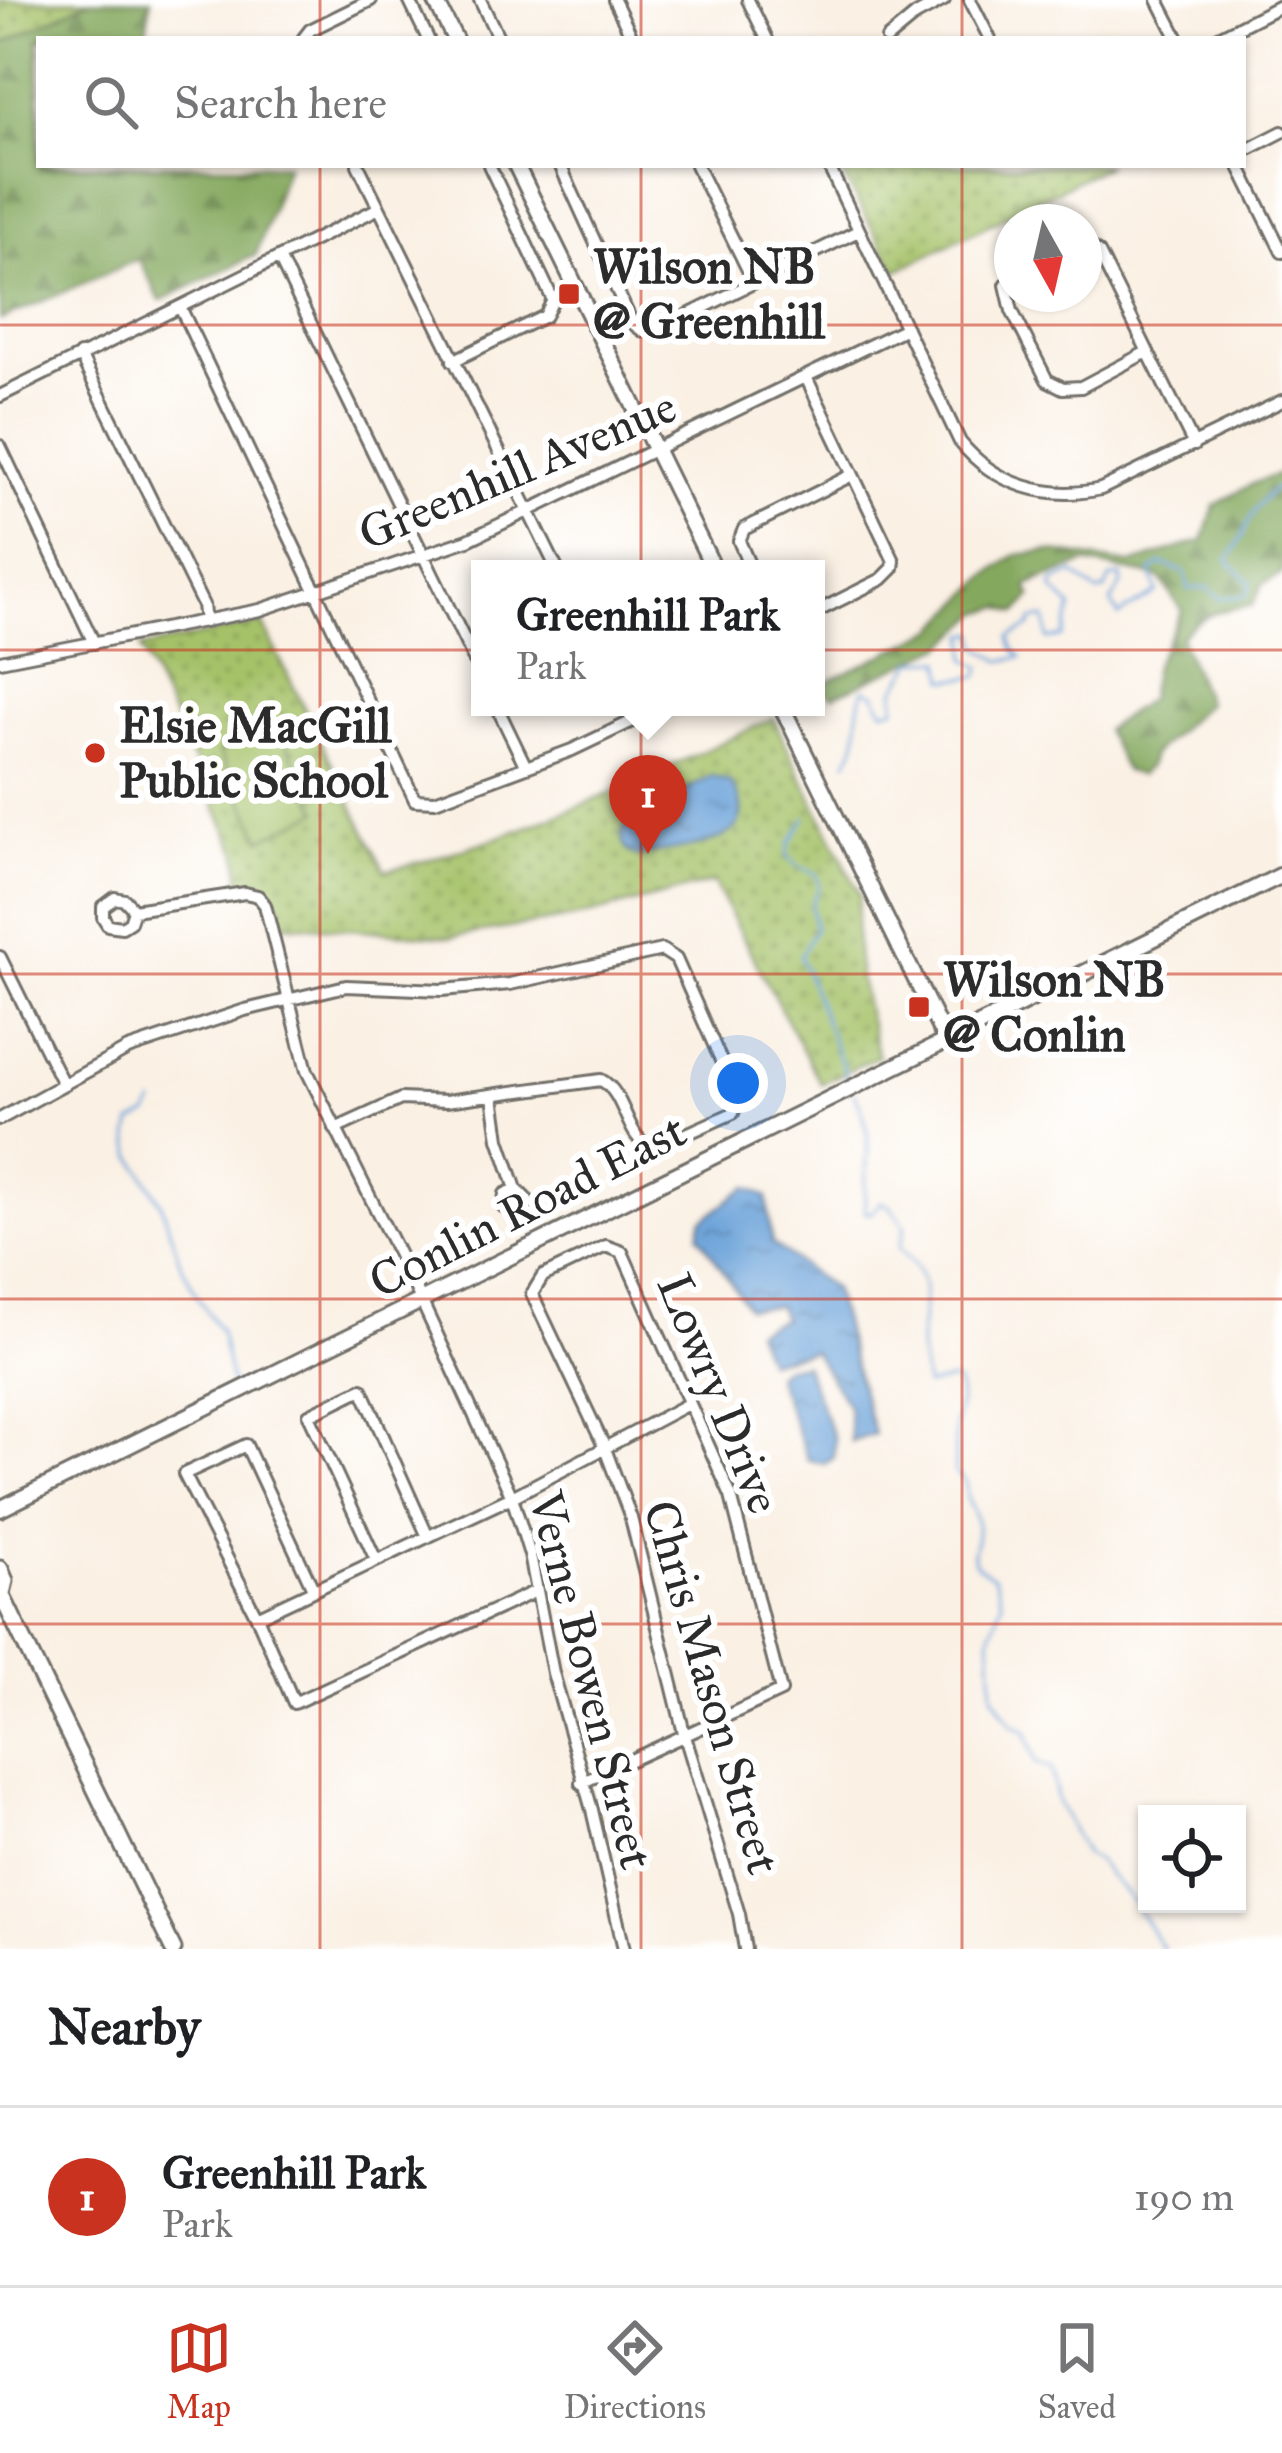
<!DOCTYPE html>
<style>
body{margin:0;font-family:"IM FELL Great Primer",serif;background:#f2f2f2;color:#202124}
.controls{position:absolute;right:36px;bottom:36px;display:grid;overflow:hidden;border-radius:0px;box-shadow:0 3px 9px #0004}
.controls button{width:108px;height:108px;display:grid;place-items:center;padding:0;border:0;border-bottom:3px solid #e0e0e0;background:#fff;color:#202124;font:60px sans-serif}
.compass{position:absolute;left:994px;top:204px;width:108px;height:108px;border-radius:50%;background:#fff;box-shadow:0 3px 9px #0004;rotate:172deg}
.you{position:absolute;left:738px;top:1083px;width:42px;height:42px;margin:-30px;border:9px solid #fff;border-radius:50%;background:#1a73e8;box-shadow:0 0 0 18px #1a73e833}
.badge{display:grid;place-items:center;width:78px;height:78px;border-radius:50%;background:#c8321e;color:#fff;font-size:39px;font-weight:700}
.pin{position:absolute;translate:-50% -99px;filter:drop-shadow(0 3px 6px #0008)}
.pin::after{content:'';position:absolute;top:63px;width:42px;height:36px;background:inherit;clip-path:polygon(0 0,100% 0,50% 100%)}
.popup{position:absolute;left:471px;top:560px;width:354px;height:156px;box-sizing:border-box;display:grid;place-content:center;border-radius:0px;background:#fff;filter:drop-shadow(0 3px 9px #0005);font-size:39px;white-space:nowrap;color:#757577}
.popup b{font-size:45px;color:#202124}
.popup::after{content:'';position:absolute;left:50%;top:100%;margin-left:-24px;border:24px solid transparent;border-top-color:#fff}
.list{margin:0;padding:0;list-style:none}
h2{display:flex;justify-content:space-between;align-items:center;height:156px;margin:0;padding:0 48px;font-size:51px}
h2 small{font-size:39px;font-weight:400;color:#757577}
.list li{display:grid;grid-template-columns:78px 1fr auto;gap:36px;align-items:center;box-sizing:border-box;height:180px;padding:0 48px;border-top:3px solid #e0e0e0}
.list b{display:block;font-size:45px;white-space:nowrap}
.list p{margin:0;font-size:39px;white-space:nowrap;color:#757577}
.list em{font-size:39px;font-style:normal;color:#757577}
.icon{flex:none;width:66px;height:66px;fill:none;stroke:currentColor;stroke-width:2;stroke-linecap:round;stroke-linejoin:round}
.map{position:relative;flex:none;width:1282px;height:1949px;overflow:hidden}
.search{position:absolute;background:#fff;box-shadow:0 3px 9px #0004;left:36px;right:36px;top:36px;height:132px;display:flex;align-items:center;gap:30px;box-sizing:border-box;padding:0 42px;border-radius:0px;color:#757577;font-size:45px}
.sheet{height:336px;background:#fff}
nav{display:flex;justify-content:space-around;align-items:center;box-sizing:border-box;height:168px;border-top:3px solid #e0e0e0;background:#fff;font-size:33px;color:#757577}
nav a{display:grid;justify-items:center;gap:6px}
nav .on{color:#c8321e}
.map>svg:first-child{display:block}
.grass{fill:url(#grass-dots);stroke:#68764a;stroke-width:3}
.forest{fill:url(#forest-firs);stroke:#586a44;stroke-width:3}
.garden{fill:#a6c269;stroke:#68764a;stroke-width:3}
.water{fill:url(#water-ripples);stroke:#4a6682;stroke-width:3}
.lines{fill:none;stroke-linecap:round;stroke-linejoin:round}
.stream{stroke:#6aa2d9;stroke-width:3}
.minor-casing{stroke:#73706b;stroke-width:16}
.tertiary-casing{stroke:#73706b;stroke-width:20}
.secondary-casing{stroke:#73706b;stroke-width:21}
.minor{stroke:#fff;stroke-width:10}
.tertiary{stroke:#fff;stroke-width:14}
.secondary{stroke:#fff;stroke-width:15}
.grid{fill:none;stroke:#c8321e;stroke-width:3;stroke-opacity:0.55}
.poi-dot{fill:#c8321e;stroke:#fff;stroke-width:4.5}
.labels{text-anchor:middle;stroke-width:12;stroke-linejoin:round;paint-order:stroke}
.poi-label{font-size:48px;font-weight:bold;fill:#2b2b2b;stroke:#fff;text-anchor:start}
.street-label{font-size:48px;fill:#2b2b2b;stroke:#fff}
</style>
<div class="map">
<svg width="1282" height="1949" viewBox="0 0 1282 1949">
<defs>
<pattern id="grass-dots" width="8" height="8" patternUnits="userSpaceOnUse" patternTransform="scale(3)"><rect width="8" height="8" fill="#a6c269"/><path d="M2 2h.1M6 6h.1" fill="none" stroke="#879e57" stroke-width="1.8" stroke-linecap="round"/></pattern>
<pattern id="forest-firs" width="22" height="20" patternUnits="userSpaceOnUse" patternTransform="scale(3)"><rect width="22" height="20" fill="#84a85d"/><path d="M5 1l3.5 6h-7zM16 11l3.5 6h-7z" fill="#6c894d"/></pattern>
<pattern id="water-ripples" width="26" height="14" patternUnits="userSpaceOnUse" patternTransform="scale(3)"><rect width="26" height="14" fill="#6aa2d9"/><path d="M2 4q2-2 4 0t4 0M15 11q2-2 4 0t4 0" fill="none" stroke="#5784b0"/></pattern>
</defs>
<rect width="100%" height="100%" fill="#fff"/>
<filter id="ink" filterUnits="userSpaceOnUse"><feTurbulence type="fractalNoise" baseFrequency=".00833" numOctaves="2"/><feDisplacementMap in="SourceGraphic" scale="24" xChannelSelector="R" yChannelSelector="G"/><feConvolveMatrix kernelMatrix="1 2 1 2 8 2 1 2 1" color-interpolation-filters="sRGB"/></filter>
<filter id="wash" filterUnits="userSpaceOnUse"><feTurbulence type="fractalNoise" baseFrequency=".004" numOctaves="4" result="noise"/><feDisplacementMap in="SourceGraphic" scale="48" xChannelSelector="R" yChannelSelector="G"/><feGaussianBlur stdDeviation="2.7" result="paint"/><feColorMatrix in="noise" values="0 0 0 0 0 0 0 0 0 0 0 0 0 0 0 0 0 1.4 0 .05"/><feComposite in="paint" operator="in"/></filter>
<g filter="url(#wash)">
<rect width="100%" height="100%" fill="#faf0e3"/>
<!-- grass -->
<path class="grass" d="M0,0H91L0,45Z
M862,165H1108L896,271L842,174Z
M262,623L385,871C522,838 646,779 773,718L860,895C849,949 865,1003 878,1056L821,1084L713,882L584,916L451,937L284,924C276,897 270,887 241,884L238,853L140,648Z"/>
<!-- forest -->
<path class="forest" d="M91,0H151L146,32L159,39H39V165H287L256,255L160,301L139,259L0,320V45Z
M1282,473V574L1263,584L1252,606C1224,607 1199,616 1180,637L1207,703L1152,755L1149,766L1140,775L1125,771L1105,730L1148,699L1154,665L1182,611L1159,577L1085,563L1027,586L1032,597L1017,613L1001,607L981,613L944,646L833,696L822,689L826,682L936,629L987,576L1016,555L1049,551L1131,564L1203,540L1215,505L1254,483Z"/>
<!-- garden -->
<path class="garden" d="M277,724L319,811L262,839L219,752Z"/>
<!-- water -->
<path class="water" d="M712,776L730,782C774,847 679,847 636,856C620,849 618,835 629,822Z
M747,1187L767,1197L772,1243L833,1289L874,1434L851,1442L848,1406L813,1351L767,1361L755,1330L783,1319L778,1306L748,1308L699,1235L702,1220Z
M804,1364L834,1438V1458L824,1464L808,1460L775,1375L784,1367Z"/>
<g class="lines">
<!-- stream -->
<path class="stream" d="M847,761C866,735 852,716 864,689L875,694L883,710L895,708V690L914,661L942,660L946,680L979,676L981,667L967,659V635L976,632L978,646L1001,661L1022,657L1013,648L1010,637L1030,627L1032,620L1045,618L1048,639L1063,637L1072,608L1052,588L1054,582L1073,573L1097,592L1105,590L1110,578L1121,576L1122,585L1111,602L1119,616C1132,605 1144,602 1157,592L1151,571L1162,564L1184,572L1189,589L1208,588L1220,598L1246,596L1251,583L1228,561C1249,531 1249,503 1282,484
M806,817L790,843L787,855L796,865L816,874L820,885L811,906L815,929L800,956L847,1078
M854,1093C879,1137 862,1166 865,1212L872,1213L881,1202L891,1207L905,1227L899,1249C938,1281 919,1305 920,1347C921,1360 924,1373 926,1386L951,1380L957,1383C965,1404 954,1412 955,1431C955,1445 955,1458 955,1472L966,1483C965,1506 973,1503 976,1520C983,1551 955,1555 994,1577L1002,1602L990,1636L993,1694L1012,1725L1026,1731L1036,1762L1051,1769L1058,1802L1086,1856L1097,1861L1133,1902L1163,1949
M154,1104L148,1115L132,1123L129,1137L133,1156L161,1203L180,1262L197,1296L220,1331L231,1384"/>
</g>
</g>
<g filter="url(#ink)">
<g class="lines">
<!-- minor casing -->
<g class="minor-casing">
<path id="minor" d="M409,0L428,39
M480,0L499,39
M614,0L633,39
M748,0L767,39
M970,0L990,39
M1158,0L1178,39
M303,39L310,30L371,0
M887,39L916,15L944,0
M1215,39L1282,5
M1243,152L1282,132
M358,165L557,569
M560,165L632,323L643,331L658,330L858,231
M696,165L754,282
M828,165L960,442C995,485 1048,501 1101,489L1282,401
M1239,165L1282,252
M1084,242L1099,253L1194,445
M279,258L480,672
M1012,276L1006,285L1012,311L1047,380L1063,388L1081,387L1147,352
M180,307L415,800L435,801L572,750L662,707
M80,355L203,605L205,622
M453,361L545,316L553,300L489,165
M807,379L894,561L893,568L882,579L816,612
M0,396L379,208
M0,446L94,643
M751,569L739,541L744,529L852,475
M0,661L260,610L468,540L906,328
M497,707L526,767
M134,910L130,922L122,927L108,925L103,917V907L115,898L125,900L134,910L245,893L258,896L265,905L307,1071L415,1287L512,1497L530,1555L553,1673L592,1810L624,1949
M0,957L63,1084
M493,1096L499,1139L516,1189L505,1194L503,1206L515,1215L523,1213L528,1201L516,1189
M0,1119L128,1049L245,1010L346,986L442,990L510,984L662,950L676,959L738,1099L733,1113L653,1149C625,1139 627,1094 601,1080L446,1101L401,1099L335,1129
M376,1560L309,1415L362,1389L428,1537
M313,1589L246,1445L184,1474L257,1617L294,1703L534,1592
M257,1617L512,1497L688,1404
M581,1783L781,1691L731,1496L622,1252L606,1246L543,1276L532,1294L604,1446L631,1518L684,1733L739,1914L745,1949"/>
</g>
<!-- tertiary casing -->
<g class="tertiary-casing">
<path id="tertiary" d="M435,0L455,39
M516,165L714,569
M782,707L945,1039
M0,1509L1282,875"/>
</g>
<!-- secondary casing -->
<g class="secondary-casing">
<path id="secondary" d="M0,1569L5,1581L2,1593
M0,1592L173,1949"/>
</g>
<!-- minor -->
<use href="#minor" class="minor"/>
<!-- tertiary -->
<use href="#tertiary" class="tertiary"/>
<!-- secondary -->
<use href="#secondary" class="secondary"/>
</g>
</g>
<!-- grid -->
<path class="grid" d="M320,0V39M641,0V39M962,0V39M320,165V1949M641,165V1949M962,165V1949M0,325H1282M0,650H1282M0,974H1282M0,1299H1282M0,1624H1282"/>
<!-- markers -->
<g class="poi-dot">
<rect x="557" y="282" width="24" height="24" rx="6"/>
<circle cx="95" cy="753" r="12"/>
<rect x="907" y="995" width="24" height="24" rx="6"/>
</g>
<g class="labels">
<!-- poi labels -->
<g class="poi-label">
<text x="593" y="283">Wilson NB<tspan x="593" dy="55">@ Greenhill</tspan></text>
<text x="119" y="742">Elsie MacGill<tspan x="119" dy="55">Public School</tspan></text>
<text x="943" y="996">Wilson NB<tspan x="943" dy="55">@ Conlin</tspan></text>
</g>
<!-- street labels -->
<g class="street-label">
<text transform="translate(517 469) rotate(-23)" y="17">Greenhill Avenue</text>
<text transform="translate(527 1205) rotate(-27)" y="17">Conlin Road East</text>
<text transform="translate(720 1393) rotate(68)" y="17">Lowry Drive</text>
<text transform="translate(592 1680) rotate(76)" y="17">Verne Bowen Street</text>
<text transform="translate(713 1687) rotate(74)" y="17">Chris Mason Street</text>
</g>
</g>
</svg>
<div class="controls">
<button><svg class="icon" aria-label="locate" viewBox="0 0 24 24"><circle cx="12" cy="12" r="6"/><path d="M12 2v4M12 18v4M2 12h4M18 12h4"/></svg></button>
</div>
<svg class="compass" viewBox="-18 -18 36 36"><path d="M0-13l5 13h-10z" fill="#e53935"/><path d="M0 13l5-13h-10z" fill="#757577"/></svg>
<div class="you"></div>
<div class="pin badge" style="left:648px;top:854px">1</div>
<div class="popup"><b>Greenhill Park</b>Park</div>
<div class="search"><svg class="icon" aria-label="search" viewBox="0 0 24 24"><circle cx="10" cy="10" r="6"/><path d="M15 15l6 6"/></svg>Search here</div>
</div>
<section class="sheet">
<h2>Nearby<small></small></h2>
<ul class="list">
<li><span class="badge">1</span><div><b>Greenhill Park</b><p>Park</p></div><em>190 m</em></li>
</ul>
</section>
<nav>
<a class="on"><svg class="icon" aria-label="map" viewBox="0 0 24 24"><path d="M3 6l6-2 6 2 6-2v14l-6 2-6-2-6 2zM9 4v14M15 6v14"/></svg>Map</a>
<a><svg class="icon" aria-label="directions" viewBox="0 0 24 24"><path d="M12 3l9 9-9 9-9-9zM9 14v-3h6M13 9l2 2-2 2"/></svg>Directions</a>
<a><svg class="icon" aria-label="saved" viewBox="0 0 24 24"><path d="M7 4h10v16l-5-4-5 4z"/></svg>Saved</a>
</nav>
